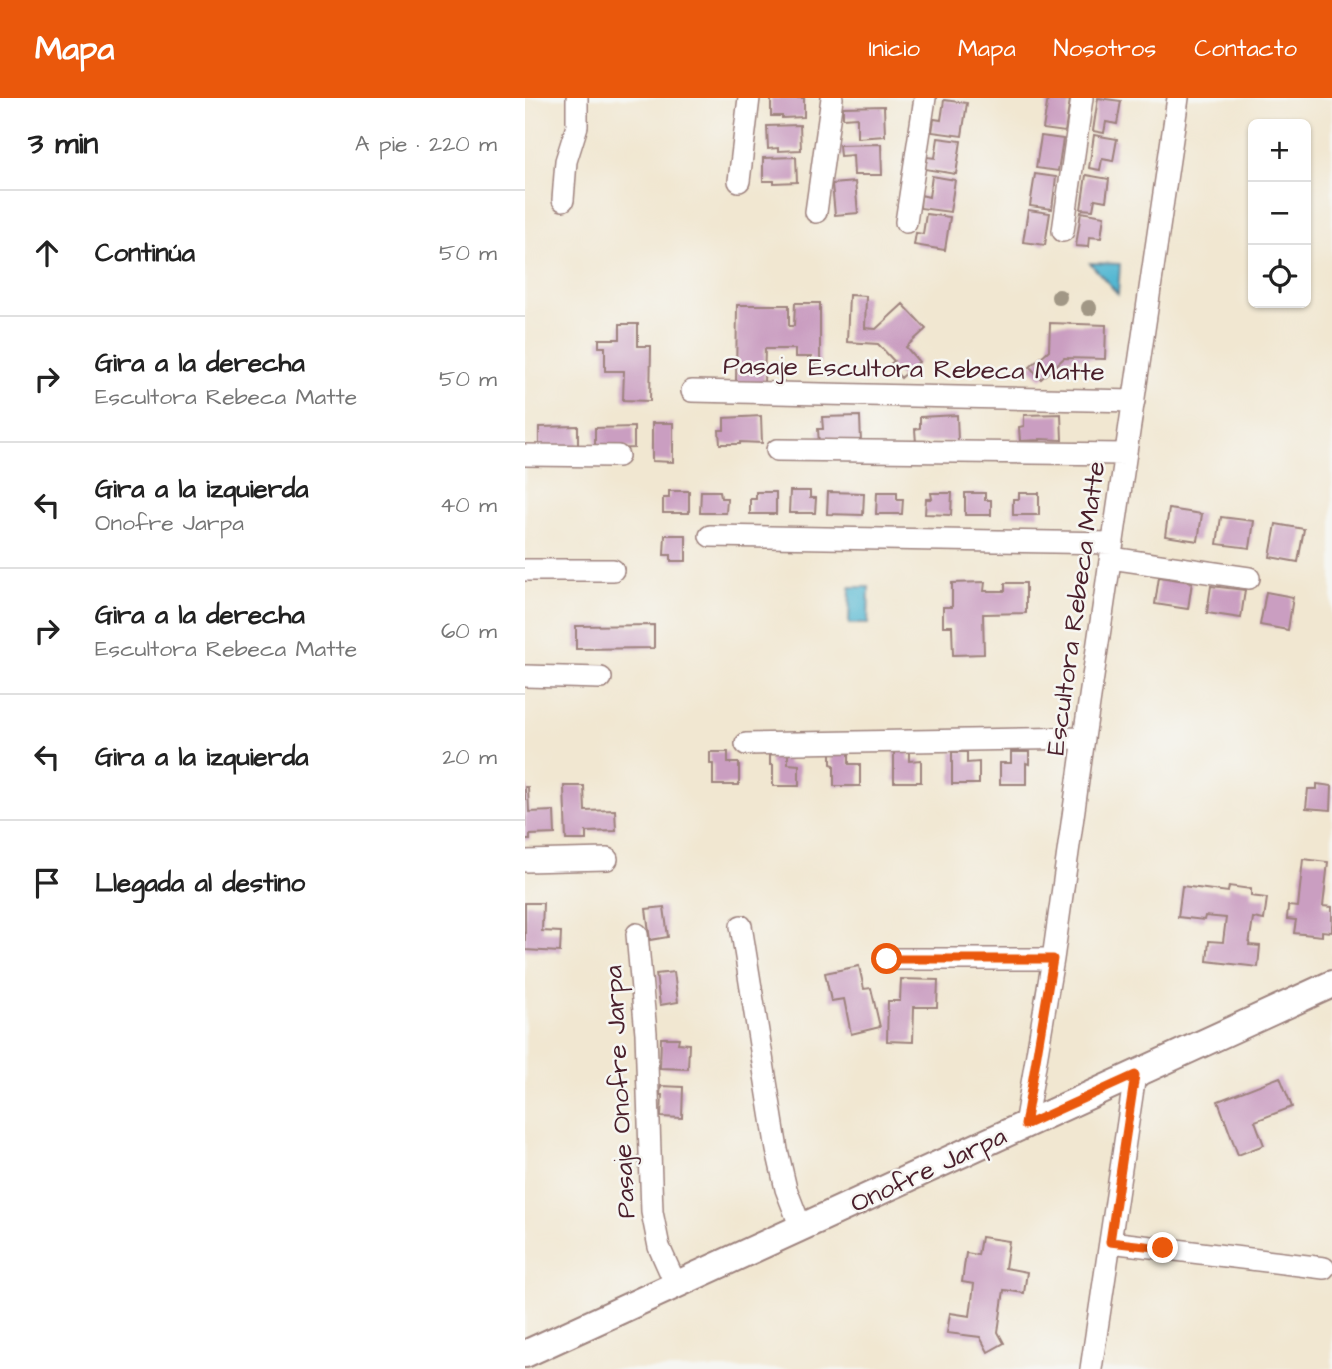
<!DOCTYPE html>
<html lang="es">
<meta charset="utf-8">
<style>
body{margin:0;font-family:"Architects Daughter",sans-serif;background:#f2f2f2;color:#222}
.controls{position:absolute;right:21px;top:21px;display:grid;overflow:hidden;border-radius:10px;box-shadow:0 2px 5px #0004}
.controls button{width:63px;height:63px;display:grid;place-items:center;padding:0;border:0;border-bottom:2px solid #e0e0e0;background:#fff;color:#222;font:35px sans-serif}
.stop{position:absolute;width:21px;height:21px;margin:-16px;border:5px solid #ea580c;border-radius:50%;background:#fff}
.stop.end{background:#ea580c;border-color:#fff;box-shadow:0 2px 7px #0008}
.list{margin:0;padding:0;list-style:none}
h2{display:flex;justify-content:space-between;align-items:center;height:91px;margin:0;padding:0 28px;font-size:30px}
h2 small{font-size:23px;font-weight:400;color:#767676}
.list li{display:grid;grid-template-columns:46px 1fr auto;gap:21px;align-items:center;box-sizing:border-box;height:126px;padding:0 28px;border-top:2px solid #e0e0e0}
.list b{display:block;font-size:26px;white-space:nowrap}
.list p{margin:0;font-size:23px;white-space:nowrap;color:#767676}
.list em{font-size:23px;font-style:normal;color:#767676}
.icon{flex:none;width:38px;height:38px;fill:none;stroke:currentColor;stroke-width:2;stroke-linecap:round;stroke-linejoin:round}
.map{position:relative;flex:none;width:807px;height:1271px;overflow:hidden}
header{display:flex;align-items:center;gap:42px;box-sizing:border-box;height:98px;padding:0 35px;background:#ea580c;color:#fff}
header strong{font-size:33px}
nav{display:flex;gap:38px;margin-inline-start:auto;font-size:24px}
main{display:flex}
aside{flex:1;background:#fff}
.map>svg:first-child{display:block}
.water{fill:#53b7d2;stroke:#4e6b7e;stroke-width:2}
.building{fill:#ca9ec1}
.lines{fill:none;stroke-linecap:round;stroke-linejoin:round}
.minor-casing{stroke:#9e837e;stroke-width:24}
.tertiary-casing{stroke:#9e837e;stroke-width:30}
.minor{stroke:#fff;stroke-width:21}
.tertiary{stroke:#fff;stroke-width:26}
.tree{fill:#a19785}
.route{stroke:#ea580c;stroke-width:9}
.labels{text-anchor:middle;stroke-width:5;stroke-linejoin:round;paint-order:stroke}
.street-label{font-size:26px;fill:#4a1f2b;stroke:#f6f6f2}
</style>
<header>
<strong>Mapa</strong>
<nav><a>Inicio</a><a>Mapa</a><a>Nosotros</a><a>Contacto</a></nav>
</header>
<main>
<aside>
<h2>3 min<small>A pie · 220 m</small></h2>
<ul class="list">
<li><svg class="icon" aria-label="ahead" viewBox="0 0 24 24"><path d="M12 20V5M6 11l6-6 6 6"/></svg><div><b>Continúa</b></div><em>50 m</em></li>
<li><svg class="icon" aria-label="right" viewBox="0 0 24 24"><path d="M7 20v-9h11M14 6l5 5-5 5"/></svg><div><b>Gira a la derecha</b><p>Escultora Rebeca Matte</p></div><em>50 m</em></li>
<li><svg class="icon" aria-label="left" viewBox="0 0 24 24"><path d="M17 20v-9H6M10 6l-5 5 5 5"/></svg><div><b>Gira a la izquierda</b><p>Onofre Jarpa</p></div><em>40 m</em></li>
<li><svg class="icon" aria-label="right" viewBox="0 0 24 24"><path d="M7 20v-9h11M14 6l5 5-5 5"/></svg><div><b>Gira a la derecha</b><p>Escultora Rebeca Matte</p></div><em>60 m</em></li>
<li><svg class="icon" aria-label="left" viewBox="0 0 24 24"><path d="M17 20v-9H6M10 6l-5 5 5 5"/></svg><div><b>Gira a la izquierda</b></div><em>20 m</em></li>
<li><svg class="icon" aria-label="arrive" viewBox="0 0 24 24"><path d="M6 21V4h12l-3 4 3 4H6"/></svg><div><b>Llegada al destino</b></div></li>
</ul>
</aside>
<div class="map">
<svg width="807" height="1271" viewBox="0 0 807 1271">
<rect width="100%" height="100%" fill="#f6f6f2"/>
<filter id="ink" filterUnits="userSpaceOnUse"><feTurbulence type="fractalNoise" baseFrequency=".0143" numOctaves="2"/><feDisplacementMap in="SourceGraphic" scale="14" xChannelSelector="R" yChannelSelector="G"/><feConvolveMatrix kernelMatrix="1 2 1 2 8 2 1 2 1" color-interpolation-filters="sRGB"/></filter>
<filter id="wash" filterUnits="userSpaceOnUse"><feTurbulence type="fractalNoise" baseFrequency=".00686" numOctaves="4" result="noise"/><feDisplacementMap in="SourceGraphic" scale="28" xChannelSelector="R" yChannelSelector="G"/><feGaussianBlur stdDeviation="1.57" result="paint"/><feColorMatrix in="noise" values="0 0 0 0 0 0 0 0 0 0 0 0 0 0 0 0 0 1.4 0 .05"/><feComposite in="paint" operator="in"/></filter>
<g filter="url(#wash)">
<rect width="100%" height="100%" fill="#f1e7d1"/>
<!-- water -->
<path class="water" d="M565,165L595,166L593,196Z
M325,489H344L343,526H324Z"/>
<g id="blocks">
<!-- building -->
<path class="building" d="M246,0H279V19L257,20V18H246Z
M523,0L545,2L540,34L518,31Z
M573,0L596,3L592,26L581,24L579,35L568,33Z
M419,2L442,5L437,38L407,34L409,21L416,22Z
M359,8L360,38L332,40V19L318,20V9Z
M275,27L276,52L253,53V50L243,51L242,28Z
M569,37L592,41L588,63L577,61L575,72L564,70Z
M516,38L538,41L533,73L511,70Z
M413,40L436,43L431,76L400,71L402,59L410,60Z
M356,46L357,77H329L328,57L315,58L314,47Z
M271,59L272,84L249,85V83H238V60Z
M510,76L531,79L527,111L505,108Z
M561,77L584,81L581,103L570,101L568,112L556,111Z
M407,78L430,82L425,114L395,110L396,97L404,99Z
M330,84L333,115L310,117L307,86Z
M503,112L525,115L520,147L498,144Z
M556,114L579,118L576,140L564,139L563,149L551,148Z
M401,116L425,119L420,152L389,147L391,135L398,136Z
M324,197L341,198L340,230L351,231L378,206L401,231L381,249L394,264L376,280L364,267L369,263L353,246L322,244Z
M270,205H295V266H286V259H270V251H240L239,285H211L212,207H264V228H269Z
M525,225L581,227L580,261L539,260L516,281L505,269L524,252Z
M95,226H113V248H126L125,303L98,302L99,273H80V249H74V241H95Z
M536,316L537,342L515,341V342L495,343L494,329L499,328V317Z
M432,317L433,344L410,343L411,344L391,345L390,331L395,330V319Z
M236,318L237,345L215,344V346H195L194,332H199V320Z
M335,318L336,345L294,346L293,331H298L297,319Z
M127,325H148V364L127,363Z
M53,328V349H14V329Z
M109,329V350L70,351V330Z
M144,393H164V415H138V400H144Z
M176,393H195L196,400H202L201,415H175Z
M265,393H285V400H291L290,415H264Z
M231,394H251V416H225V401H231Z
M303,394L339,395L338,417L302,416Z
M352,394H372V401H378L377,416H351Z
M406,395H427L426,417L400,416L401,401H407Z
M440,395H460V402H466V417H440Z
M494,395H514V417H488V401H494Z
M644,411L677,416L673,443L640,438Z
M696,419L729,423L725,450L692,446Z
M751,426L779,431L773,464L745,459Z
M140,437H161V463H146V457H139Z
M634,479L667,484L663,511L630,506Z
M460,484L459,493H480V485H501V515L458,516L459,556L428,557L427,528H418V509H427V485Z
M686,488L720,492L716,520L682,515Z
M741,494L768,499L763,532L735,527Z
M129,527V550L51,551V528Z
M369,652H384V663L396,662V684H369Z
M185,654H203V665H214V687H188V666H185Z
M427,654H442V665L454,664V686H427Z
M486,654H504V666L501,665V686H475V665H486Z
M245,655H263V666L274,667V688H248V667H245Z
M306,655H324V666H335V688H309V667L306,666Z
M792,686L807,688L806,712L781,710L783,691H792Z
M39,688H59L60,713L90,712L91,733L61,734V742H41Z
M0,689H3L4,714L29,713L30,736L5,737V742H0Z
M778,761L803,764L798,808L807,809V834L797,833V838L769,835L771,822L762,821L763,808L773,809Z
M657,788L703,794L704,788L726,791V798L742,800L739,822L728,820L724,847L735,848L733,869L682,863L684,843L698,844L701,820L680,818L679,822L653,819Z
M0,805H18L17,833L36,834L35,854L0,852Z
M139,809L143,839L125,842L121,811Z
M334,868L339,891L346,890L355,929L326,936L319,901L306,903L300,875Z
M149,874L153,904L135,907L131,876Z
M376,881L413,882L412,909H389L388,944L362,943L363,903H375Z
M136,940H154L153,945L164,946L163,971L135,970Z
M755,979L767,1009L730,1023L739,1047L713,1057L693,1003Z
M136,988L158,989L157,1020L136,1019L137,997H135Z
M456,1139L484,1143L480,1170L502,1174L499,1195L479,1192L473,1234L479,1245L463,1254L455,1239L422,1235L425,1215L445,1218L449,1186L437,1184L441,1155L453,1157Z"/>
</g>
</g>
<g filter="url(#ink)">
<use href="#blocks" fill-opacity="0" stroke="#9e837e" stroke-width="2"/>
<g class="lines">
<!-- minor casing -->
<g class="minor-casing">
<path id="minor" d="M214,83L224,0
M38,102L41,63L52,28V0
M291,114L307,0
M381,124L400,0
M538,133L557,0
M167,293L609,303
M252,352L601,356
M0,357L93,358
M185,438L588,445
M586,460L724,480
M0,472H88
M0,578L76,580
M221,646L559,640
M0,763L82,761
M216,828L252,1052L261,1091L276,1130
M112,836L121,935L127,1114L134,1149L151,1187
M362,861H528
M500,1027L528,861L559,640L653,0
M585,1144L799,1170
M566,1271L610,977"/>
</g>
<!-- tertiary casing -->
<g class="tertiary-casing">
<path id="tertiary" d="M0,1256L807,886"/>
</g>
<!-- minor -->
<use href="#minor" class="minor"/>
<!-- tertiary -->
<use href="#tertiary" class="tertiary"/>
</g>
<!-- trees -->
<g class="tree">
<circle cx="534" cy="199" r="8"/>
<circle cx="564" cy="210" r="8"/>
</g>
</g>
<g class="lines" filter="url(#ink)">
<!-- route -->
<path class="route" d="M362,861H528L500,1027L610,977L585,1144L638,1150"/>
</g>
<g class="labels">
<!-- street labels -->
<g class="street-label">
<text transform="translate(389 270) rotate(1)" y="9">Pasaje Escultora Rebeca Matte</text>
<text transform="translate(550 510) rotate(-82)" y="9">Escultora Rebeca Matte</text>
<text transform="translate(94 994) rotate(-93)" y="9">Pasaje Onofre Jarpa</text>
<text transform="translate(403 1071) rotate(-25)" y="9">Onofre Jarpa</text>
</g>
</g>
</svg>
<div class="controls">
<button>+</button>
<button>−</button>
<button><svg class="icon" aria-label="locate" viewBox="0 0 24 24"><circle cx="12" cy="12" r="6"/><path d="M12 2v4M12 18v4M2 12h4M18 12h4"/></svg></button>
</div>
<div class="stop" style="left:362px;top:861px"></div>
<div class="stop end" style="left:638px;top:1150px"></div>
</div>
</main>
